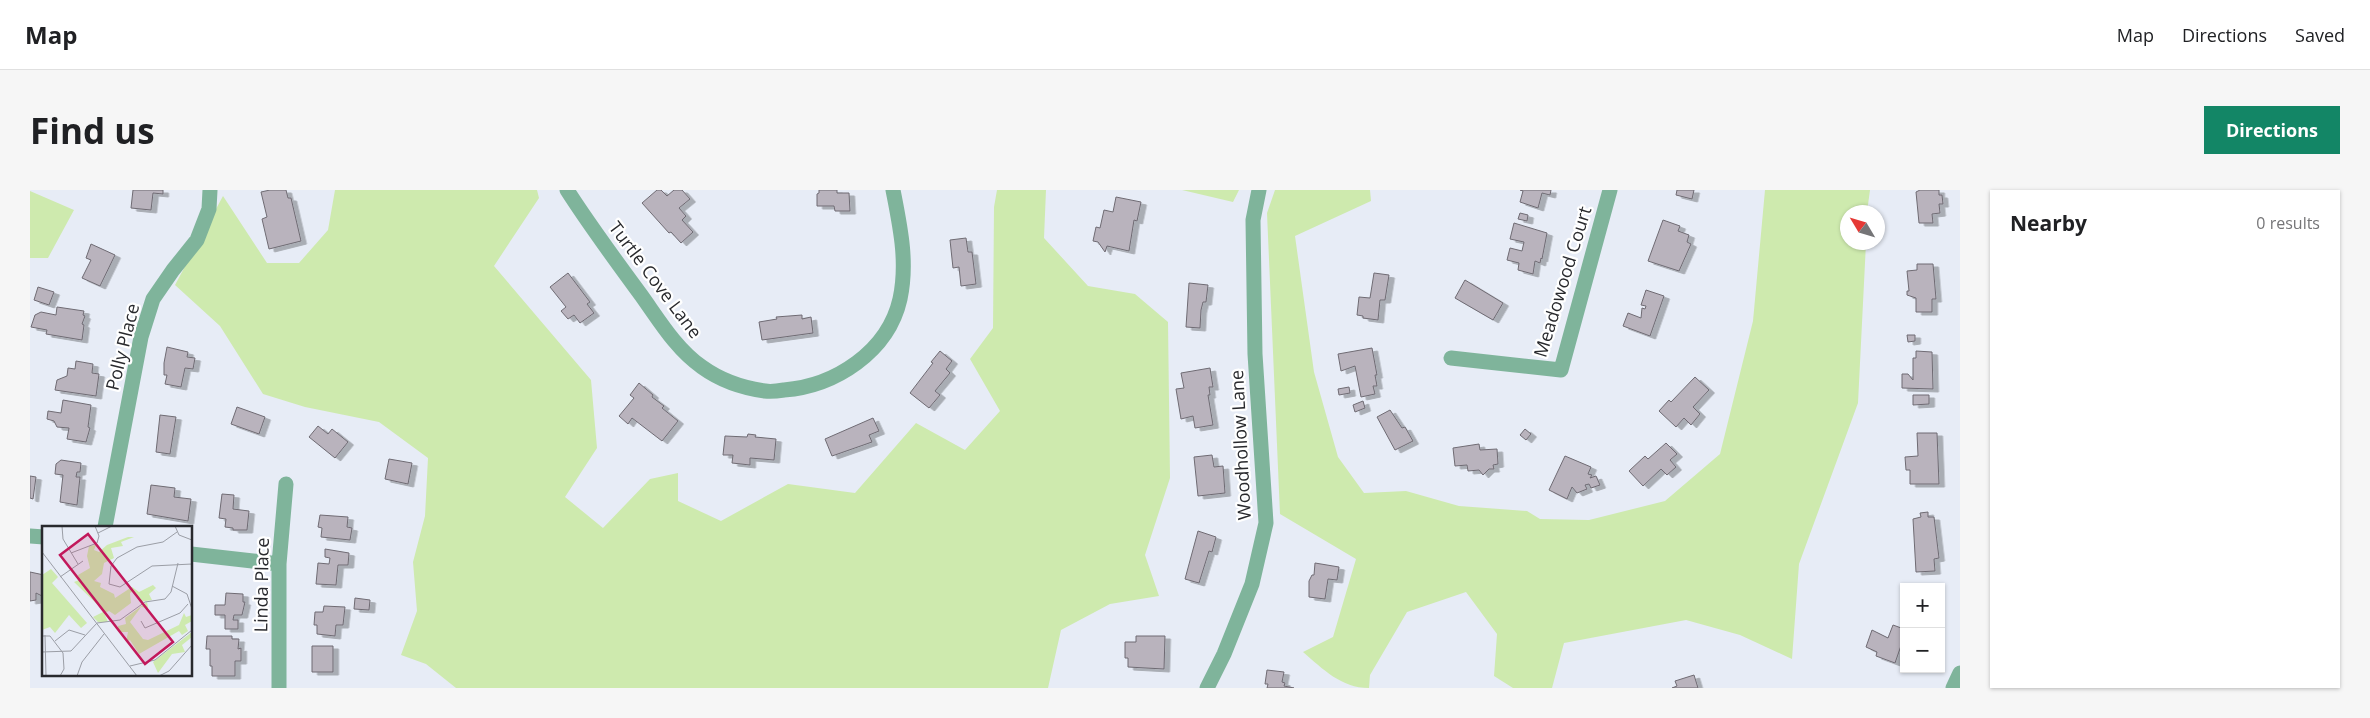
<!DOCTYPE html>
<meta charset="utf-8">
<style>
body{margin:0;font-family:"Open Sans",sans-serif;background:#f6f6f6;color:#202124}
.controls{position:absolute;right:15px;bottom:15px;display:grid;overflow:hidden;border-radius:0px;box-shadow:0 1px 4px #0004}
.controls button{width:45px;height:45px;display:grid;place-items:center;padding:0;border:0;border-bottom:1px solid #e0e0e0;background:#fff;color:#202124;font:25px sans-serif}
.compass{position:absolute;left:1810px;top:15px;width:45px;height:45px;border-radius:50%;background:#fff;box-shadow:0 1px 4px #0004;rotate:308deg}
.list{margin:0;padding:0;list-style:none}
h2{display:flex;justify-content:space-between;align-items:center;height:65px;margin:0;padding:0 20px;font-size:21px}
h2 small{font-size:16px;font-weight:400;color:#757577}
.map{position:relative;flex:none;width:1930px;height:498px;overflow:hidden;border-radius:0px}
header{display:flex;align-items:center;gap:30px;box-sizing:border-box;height:70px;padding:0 25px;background:#fff;border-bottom:1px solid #e0e0e0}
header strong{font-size:24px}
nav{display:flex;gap:28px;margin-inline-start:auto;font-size:18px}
.intro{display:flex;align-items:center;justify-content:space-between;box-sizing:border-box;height:120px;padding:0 30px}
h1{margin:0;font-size:35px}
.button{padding:12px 22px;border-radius:0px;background:#138666;color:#fff;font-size:18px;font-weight:700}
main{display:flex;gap:30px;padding:0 30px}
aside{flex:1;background:#fff;border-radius:0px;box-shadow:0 1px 4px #0004}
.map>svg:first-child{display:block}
.green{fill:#ceeaae}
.building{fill:#b9b3bd;stroke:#6f6b73;filter:url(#shadow)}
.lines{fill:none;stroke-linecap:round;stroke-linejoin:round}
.minor{stroke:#7fb49b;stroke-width:15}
.labels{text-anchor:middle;stroke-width:4.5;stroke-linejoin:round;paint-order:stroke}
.street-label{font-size:18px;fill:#28292d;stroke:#fff}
.inset-road{fill:none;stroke:#9b9ea6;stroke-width:1}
.view{fill:#c2185b;fill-opacity:0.15;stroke:#c2185b;stroke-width:2.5}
.inset-edge{fill:none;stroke:#28292d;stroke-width:2.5}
</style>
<header>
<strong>Map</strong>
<nav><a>Map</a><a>Directions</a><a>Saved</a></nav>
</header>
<div class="intro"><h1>Find us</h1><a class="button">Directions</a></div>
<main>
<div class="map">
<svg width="1930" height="498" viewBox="0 0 1930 498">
<defs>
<filter id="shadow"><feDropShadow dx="5.5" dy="3" stdDeviation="0" flood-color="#0004"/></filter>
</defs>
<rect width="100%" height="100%" fill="#e7ecf6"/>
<!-- green -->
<path class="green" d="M305,0H507L509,8L464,76L561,190L567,258L535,307L573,338L620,289L648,283V311L691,331L758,294L825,303L886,233L935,260L970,221L940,169L963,138L964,17L967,0H1016L1014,48L1058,96L1105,104L1138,132L1140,288L1115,365L1129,406L1080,414L1031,440L1018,498H426L396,474L371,465L387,421L383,372L395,326L398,268L349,232L275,217L233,204L190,136L145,95L193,6L237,73H269L298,40Z
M1152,0H1209L1203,12Z
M1245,0H1340L1341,11L1265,46L1284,182L1308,267L1334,303L1376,301L1429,316L1497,321L1510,329L1559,330L1635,311L1690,264L1723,131L1735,0H1840L1837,22H1818V52L1836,53L1828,213L1769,374L1762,469L1710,445L1656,430L1534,453L1522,498H1483L1464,486L1467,444L1436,402L1377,422L1340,485L1339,498C1311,498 1293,479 1273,462L1303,447L1326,369L1250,324L1237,23Z
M0,1L44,20L18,68H0Z"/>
<!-- building -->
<path class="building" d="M103,0H133V4L123,3L121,20L101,18Z
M240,0H256L258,8H261L271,51L239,59L232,29L237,27L231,2Z
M627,0H631L637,6L644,0H652L660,9L649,18L656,26L652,30L663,42L651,53L641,42L639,43L612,13Z
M789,0H807V3H819L820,21H805L804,16H787V4L789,3Z
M1490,0H1521L1520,5L1512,3L1508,18L1490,12L1493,1Z
M1647,0H1664L1662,9L1646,5Z
M1890,0H1909V5H1912L1913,14H1909L1910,23L1902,24L1903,33H1889L1886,2Z
M1086,7L1111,12L1107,31L1104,30L1099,61L1077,56L1075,62L1068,52L1063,51L1066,37L1070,38L1074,20L1083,22Z
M1490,23L1498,25L1497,31L1488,29Z
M1633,30L1650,36L1648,41L1659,45L1657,52L1661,54L1649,81L1618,71Z
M1484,33L1517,43L1512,69L1511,68L1510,73L1505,71L1503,84L1488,80L1489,73L1477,70L1480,58L1492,61L1494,52L1480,49Z
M936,48L938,62H942L946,94L931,96L929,77L923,78L920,50Z
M61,54L85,65L70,96L52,88L61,70L56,68Z
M1887,74H1903L1906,109H1902V122H1886V108L1877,105V101H1879L1877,81L1887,80Z
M538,83L560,112L557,114L564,123L550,133L544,125L538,129L531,121L536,117L520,97Z
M1344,83L1359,85L1355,110H1350L1348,130L1333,128V126L1327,125L1329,107L1340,108Z
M1435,90L1473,113L1463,130L1425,108Z
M1159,93L1178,95L1176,112H1173L1171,120L1170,138L1156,137Z
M8,97L24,102L19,115L4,110Z
M1616,100L1634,106L1620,146L1593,136L1598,123L1611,128L1612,118L1615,119L1616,116L1611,115Z
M27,117L54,121L53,125L55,126L52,134L54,135L52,150L16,144L17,140L1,137L5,125L11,122L26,125Z
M772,125V129L781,127L783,143L732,150L729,132L747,129L746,127Z
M1877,145H1885V151L1878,152Z
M137,157L158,162L157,167L165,168L163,179L155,178L151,197L135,194L137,185H134V173Z
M1342,158L1347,185H1345L1347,196H1343L1345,204L1331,207L1325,176L1311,181L1308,164Z
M910,161L922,171L916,179L920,183L905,201L910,205L899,218L880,203L903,173L901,172Z
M1886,161L1902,162L1903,199L1872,198V184H1878L1883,190V168H1886Z
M46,171L63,174L62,183L69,184L66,206L25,200L27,190L37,186L38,178L45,179Z
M1180,178L1183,197H1179L1180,205H1178L1183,235L1165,238L1163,226L1151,229L1146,199L1154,198L1151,183Z
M1665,187L1679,200L1663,217L1670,224L1661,235L1654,228L1646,237L1629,221L1639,210L1641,212Z
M609,193L623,205L622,207L634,216L632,218L648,231L632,251L602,228L598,234L589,226L604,208L600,205Z
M1319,197L1320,203L1309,205L1308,199Z
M1883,205H1899V214L1883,215Z
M33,210L61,215L58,237L60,238L56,252L37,249L39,238L27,237L24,231L17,229L18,221L31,223Z
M1333,211L1335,218L1325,222L1323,215Z
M207,217L235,227L229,244L201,234Z
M1360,220L1372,238L1375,237L1383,251L1365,260L1347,227Z
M130,225L146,227L140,264L126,262Z
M843,228L849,241L839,245L842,252L802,266L795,249Z
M288,236L298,244L302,239L318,252L305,268L279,247Z
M1495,239L1501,244L1496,250L1490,245Z
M1887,243H1907L1909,294H1880V280H1876L1875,267L1888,266Z
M718,244L726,245L725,247L746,249L744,270L720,268V275L702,273L703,265H693L695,246L717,247Z
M1636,253L1647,264L1640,270L1646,277L1637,285L1631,279L1613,296L1599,281L1615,266L1618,269Z
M1449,254L1450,260L1467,259L1468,274L1463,275L1464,279H1459L1453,285L1449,280L1438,281L1437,275L1425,276L1423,258Z
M1182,265L1184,277L1193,276L1195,303L1168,306L1164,267Z
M1535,266L1561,277L1558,284L1562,285L1560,288L1566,286L1570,295L1561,298L1559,294L1555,295L1557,299L1547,303L1542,297L1537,309L1519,300Z
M359,269L382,273L378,294L355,289Z
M31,270L51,273L50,282H47L46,287H50L47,315L30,312L33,285L25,284L26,274Z
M0,286L6,287L3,309L0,308Z
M121,295L145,298L144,307L161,309L158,331L117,324Z
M192,304L204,305L203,319L219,321L217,340H203V338L195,337L196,329L189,328Z
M1898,322V327H1904L1909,368L1904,369L1905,381L1886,382L1883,329L1891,327L1890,323Z
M290,325L318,327L317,337L322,338L320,350L291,347L292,338L288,337Z
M1168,341L1186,347L1182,362L1179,361L1169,393L1155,389Z
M295,359L319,363L318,375H308L306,395L286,394L288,373L299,374L300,368L295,367Z
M1285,373L1309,377L1307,390L1298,389L1295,409L1279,407V391L1282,385H1284Z
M0,382L14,385V407L6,403V410L0,411Z
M196,403L213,404V412H215L212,425H204L203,430H208V439H195V425H185V415H195Z
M325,408L340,410L339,420L324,419Z
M294,416L315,417L313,435H306L305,446L287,444V435H284L285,422H293Z
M1863,435L1874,439V447L1865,473L1846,466L1847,462L1836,457L1842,440L1858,448Z
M177,446H202V449H209L208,459L211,458V471H205V486H182V476H180V459H176Z
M1106,446H1135L1134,479L1098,477V468H1095V452H1106Z
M282,456H303V482H282Z
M1237,480L1254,482L1252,492L1255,493L1254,496L1264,498H1237L1238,494H1235Z
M1664,485L1668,498H1642L1647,496L1645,491Z"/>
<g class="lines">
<!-- minor -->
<path class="minor" d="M537,0C560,36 586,71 611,105C629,130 646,159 672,177C690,190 713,198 735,201C741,202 748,201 754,200C805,196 858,162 870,109C878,72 870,36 863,0
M1421,168L1531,180L1580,0
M75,337L111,147L123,109L143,80L167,50L179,19L180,0
M0,346L14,347
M161,364L249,374
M249,498V374L256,294
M1177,498L1194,464L1222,394L1236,333L1225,164L1223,30L1229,0
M1923,498L1930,483"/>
</g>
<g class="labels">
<!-- street labels -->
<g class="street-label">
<text transform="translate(625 90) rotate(53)" y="6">Turtle Cove Lane</text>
<text transform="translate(1533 92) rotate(-73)" y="6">Meadowood Court</text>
<text transform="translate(93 157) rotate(-76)" y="6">Polly Place</text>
<text transform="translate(1211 255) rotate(-93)" y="6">Woodhollow Lane</text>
<text transform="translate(232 395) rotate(-89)" y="6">Linda Place</text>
</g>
</g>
<!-- overview -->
<g transform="translate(12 336)">
<rect width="150" height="150" fill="#e7ecf6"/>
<path d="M86,11H92L79,16L81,20L69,22L72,32L62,37L60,48L52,55L59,57L58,61L72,68L73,72L90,61L97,66L111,59L114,62L107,68L110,74L98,76L91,65L88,67L89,77L73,89L67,85L62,87L66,96H56L51,91L61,86L59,82L32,56L37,54L36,49L48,42L45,30L47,20L54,19L52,24L57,26L65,19ZM9,43L16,51L10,57L45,97L39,102L27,89L13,107L8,101L0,104V49ZM105,76L106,82L99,81L88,96L101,113L106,114L137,99L142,87L144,91L150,89V95L143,99L146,105L140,109L137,105L97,128L88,114L84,116L86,106H76V100L84,98L83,92ZM150,106V111L140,119L143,126L130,128L116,147L111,136Z" fill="#ceeaae"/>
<path class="inset-road" d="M20,0L21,13L36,38M133,0L137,9L150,14M135,6L121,16L95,21L75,32L69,40L67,58L78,61L110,40L150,38M56,7L70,0M0,26L95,150M29,27L55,17L57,10L53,0M18,51L41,35M130,60L145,68L150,83M99,95L103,102L138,87L146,78M3,109L4,150M0,110H8L21,127L22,143L18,150M13,115L27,104L43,109M0,126L29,125L55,97L78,94L103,76L123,73L129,66L136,37M88,140L113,134L150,104M35,150L40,136L62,108M117,150L127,145L150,119"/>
<path class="view" d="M46,8L131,116L103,138L18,29Z"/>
<rect width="150" height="150" class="inset-edge"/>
</g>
</svg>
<div class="controls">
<button>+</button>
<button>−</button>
</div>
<svg class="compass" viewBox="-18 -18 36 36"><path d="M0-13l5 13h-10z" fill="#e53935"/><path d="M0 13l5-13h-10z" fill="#757577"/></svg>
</div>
<aside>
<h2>Nearby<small>0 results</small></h2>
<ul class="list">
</ul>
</aside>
</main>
